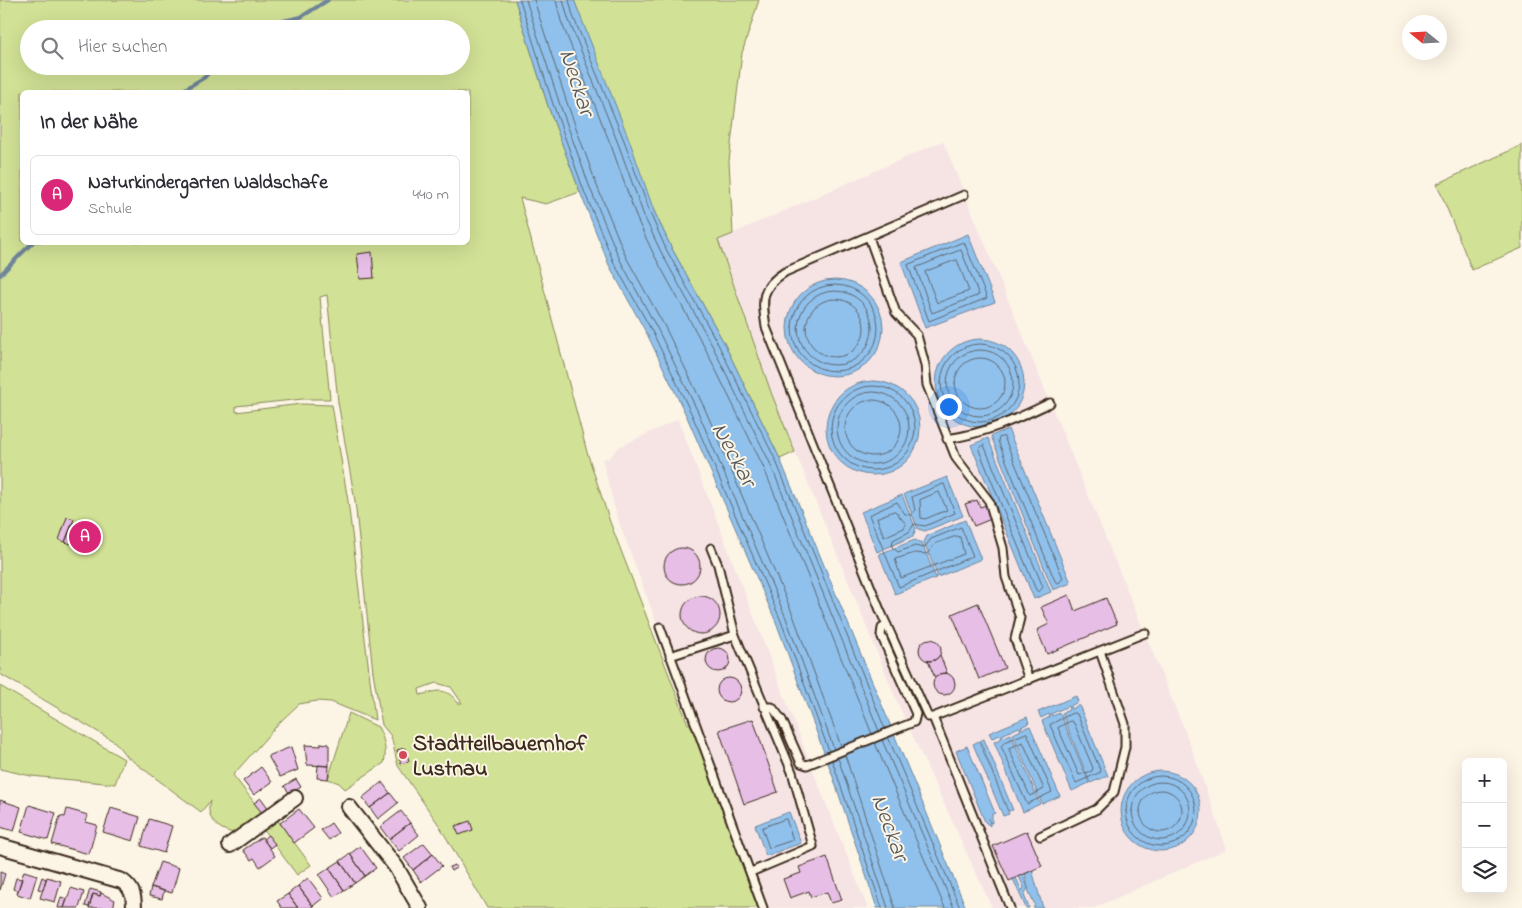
<!DOCTYPE html>
<html lang="de">
<meta charset="utf-8">
<style>
body{margin:0;font-family:"Indie Flower",sans-serif;background:#f2f2f3;color:#2b2b33}
.controls{position:absolute;right:15px;bottom:15px;display:grid;overflow:hidden;border-radius:8px;box-shadow:0 5px 20px #0002}
.controls button{width:45px;height:45px;display:grid;place-items:center;padding:0;border:0;border-bottom:1px solid #e1e1e2;background:#fff;color:#2b2b33;font:25px sans-serif}
.compass{position:absolute;left:1402px;top:15px;width:45px;height:45px;border-radius:50%;background:#fff;box-shadow:0 5px 20px #0002;rotate:288deg}
.you{position:absolute;left:948px;top:406px;width:18px;height:18px;margin:-12px;border:4px solid #fff;border-radius:50%;background:#1a73e8;box-shadow:0 0 0 8px #1a73e833}
.badge{display:grid;place-items:center;width:32px;height:32px;border-radius:50%;background:#db2777;color:#fff;font-size:16px;font-weight:700}
.pin{position:absolute;translate:-50% -50%;border:2px solid #fff;box-shadow:0 1px 5px #0006}
.list{margin:0;padding:0;list-style:none}
h2{display:flex;justify-content:space-between;align-items:center;height:65px;margin:0;padding:0 20px;font-size:21px}
h2 small{font-size:16px;font-weight:400;color:#7c7c81}
.list li{display:grid;grid-template-columns:32px 1fr auto;gap:15px;align-items:center;box-sizing:border-box;height:80px;margin:0 10px 10px;padding:0 10px;border:1px solid #e1e1e2;border-radius:8px}
.list b{display:block;font-size:19px;white-space:nowrap}
.list p{margin:0;font-size:16px;white-space:nowrap;color:#7c7c81}
.list em{font-size:16px;font-style:normal;color:#7c7c81}
.icon{flex:none;width:28px;height:28px;fill:none;stroke:currentColor;stroke-width:2;stroke-linecap:round;stroke-linejoin:round}
.map{position:relative;flex:none;width:1522px;height:908px;overflow:hidden}
.search{position:absolute;background:#fff;box-shadow:0 5px 20px #0002;left:20px;top:20px;width:450px;height:55px;display:flex;align-items:center;gap:12px;box-sizing:border-box;padding:0 18px;border-radius:28px;color:#7c7c81;font-size:19px}
.panel{position:absolute;background:#fff;box-shadow:0 5px 20px #0002;left:20px;top:90px;width:450px;height:155px;border-radius:8px}
.map>svg:first-child{display:block}
.built{fill:#f6e4e5}
.green{fill:#d1e195;stroke:#86865a;fill-rule:evenodd}
.water{fill:#90c1ec;stroke:#6e859a}
.pier{fill:#fcf5e5}
.lines{fill:none;stroke-linecap:round;stroke-linejoin:round}
.shore{stroke:#5d6670;stroke-width:1}
.stream{stroke:#6e859a;stroke-width:4}
.building{fill:#e7bee6;stroke:#3b2a1e}
.service-casing{stroke:#3b2a1e;stroke-width:11}
.minor-casing{stroke:#3b2a1e;stroke-width:18}
.service{stroke:#fcf5e5;stroke-width:7}
.minor{stroke:#fcf5e5;stroke-width:14}
.poi-dot{fill:#d1495b;stroke:#fcf5e5;stroke-width:2}
.labels{text-anchor:middle;stroke-width:4;stroke-linejoin:round;paint-order:stroke}
.poi-label{font-size:22px;font-weight:bold;fill:#3b2a1e;stroke:#fcf5e5;text-anchor:start}
.water-label{font-size:24px;font-style:italic;fill:#54575c;stroke:#fcf5e5}
</style>
<div class="map">
<svg width="1522" height="908" viewBox="0 0 1522 908">
<rect width="100%" height="100%" fill="#fcf5e5"/>
<filter id="ink" filterUnits="userSpaceOnUse"><feTurbulence type="fractalNoise" baseFrequency=".02" numOctaves="2"/><feDisplacementMap in="SourceGraphic" scale="10" xChannelSelector="R" yChannelSelector="G"/><feConvolveMatrix kernelMatrix="1 2 1 2 8 2 1 2 1" color-interpolation-filters="sRGB"/></filter>
<g filter="url(#ink)">
<!-- built -->
<path class="built" d="M943,141L1189,741L1227,849L1094,908H992L898,704L772,395L718,240Z
M678,419L812,768L868,908H763L617,517L602,459L609,458L619,447Z"/>
<!-- green -->
<path class="green" d="M0,0H515L548,106L580,192L546,204L520,198L587,452L610,522L688,724L694,722L763,908H487L439,825L398,766L391,736L382,725L373,672L355,501L338,402L327,295L320,297L330,399H303L236,406V412L301,404L332,405L348,501L375,720L331,702L317,701L299,704L281,721L233,775L263,814L242,831L234,833C218,830 205,819 210,801L201,812L126,756L115,742L0,674ZM29,29H461V66H29ZM22,92H468V242H22ZM436,683L451,687L462,703H458C446,686 436,691 420,695L419,689Z
M574,0H759L742,53L729,161L733,234L718,240L772,395L795,452L780,459L723,341L671,247L654,211Z
M1522,145V248L1472,270L1437,184Z
M0,686L124,759L115,784L31,776L0,769Z
M349,713L378,727C384,738 387,750 384,763L345,789L339,783L328,779Z
M273,814L311,865L297,875L259,824Z"/>
<!-- water -->
<path class="water" d="M515,0H574L630,142L654,211L671,247L723,341L780,459L966,908H877L832,774L776,622L687,417L648,336L609,265L580,192L548,106Z
M968,234L995,302L925,328L901,262Z
M787 328a48 48 0 1 1 96 0a48 48 0 1 1-96 0Z
M936 383a44 44 0 1 1 88 0a44 44 0 1 1-88 0Z
M826 428a47 47 0 1 1 94 0a47 47 0 1 1-94 0Z
M1008,429L1071,583L1053,590L991,436Z
M988,438L1051,592L1034,599L971,445Z
M947,477L963,516L925,531L918,529L904,494Z
M902,495L916,529L913,536L877,552L861,512Z
M965,520L981,559L938,577L924,542L927,536Z
M915,540L922,543L936,578L895,594L879,554Z
M1076,696L1078,702L1070,706L1071,709L1079,705L1108,776L1090,783L1062,713L1069,710L1068,706L1051,714L1052,716L1060,713L1089,783L1072,791L1042,721L1050,717L1049,714L1041,718L1038,712Z
M1027,717L1029,723L1021,727L1022,729L1030,726L1060,796L1042,804L1013,734L1021,730L1019,727L1002,735L1004,737L1011,734L1040,804L1023,812L994,742L1002,738L1000,735L992,738L989,733Z
M984,739L1013,810L1008,811L980,741Z
M979,741L1009,814L1003,816L973,744Z
M967,746L995,813L992,814V823H990L989,818L990,826L985,822L956,751Z
M1121 811a40 40 0 1 1 80 0a40 40 0 1 1-80 0Z
M789,812L801,843L766,856L755,825Z
M1032,870L1043,908H1033L1035,905L1029,892L1025,874Z
M1023,875L1028,888L1024,895L1029,908H1026L1013,879L1016,878L1022,891L1024,888L1019,876Z"/>
<!-- pier -->
<path class="pier" d="M892,726L895,734L825,763L822,754Z"/>
<g class="lines">
<!-- shore -->
<path class="shore" d="M520,0L553,104L584,191L614,263L653,333L692,415L781,621L829,751
M526,0L559,102L590,188L620,260L658,330L698,412L786,618L834,749
M534,0L566,100L597,186L626,257L665,327L705,409L793,615L841,746
M556,0L561,21L612,148L637,219L654,255L706,350L763,466L872,734
M563,0L568,18L619,146L644,216L661,252L713,347L770,463L879,731
M569,0L573,16L625,143L650,213L666,249L718,344L776,461L885,729
M964,242L987,298L929,321L908,265Z
M961,250L979,295L932,313L916,268Z
M957,260L969,291L937,303L925,272Z
M792 328a43 43 0 1 1 86 0a43 43 0 1 1-86 0Z
M798 328a37 37 0 1 1 74 0a37 37 0 1 1-74 0Z
M806 328a29 29 0 1 1 58 0a29 29 0 1 1-58 0Z
M941 383a39 39 0 1 1 78 0a39 39 0 1 1-78 0Z
M947 383a33 33 0 1 1 66 0a33 33 0 1 1-66 0Z
M955 383a25 25 0 1 1 50 0a25 25 0 1 1-50 0Z
M831 428a42 42 0 1 1 84 0a42 42 0 1 1-84 0Z
M837 428a36 36 0 1 1 72 0a36 36 0 1 1-72 0Z
M845 428a28 28 0 1 1 56 0a28 28 0 1 1-56 0Z
M1004,437L1063,578L1059,583L1055,581L998,441L999,438Z
M984,445L1043,587L1039,592L1036,590L979,450Z
M944,484L955,513L925,526L914,524L909,532L893,540L892,547L898,552L915,546L924,548L931,539L961,527L973,556L899,587L869,515L897,502L905,514L911,515L915,510L912,497Z
M939,492L947,510L925,519L921,518L920,500Z
M895,511L906,524L904,528L884,537L877,518Z
M957,536L960,537L964,554L901,578L895,559L915,553L927,554L935,544Z
M1073,713L1077,714L1101,772L1076,783L1050,725Z
M1071,721L1074,723L1093,768L1092,771L1079,775L1058,728Z
M1027,733L1052,792L1027,804L1001,746L1005,742Z
M888,737L960,908
M882,740L954,908
M1023,742L1044,789L1030,796L1009,749Z
M875,743L945,908
M845,755L895,908
M838,758L888,908
M832,760L882,908
M1126 811a35 35 0 1 1 70 0a35 35 0 1 1-70 0Z
M1132 811a29 29 0 1 1 58 0a29 29 0 1 1-58 0Z
M1140 811a21 21 0 1 1 42 0a21 21 0 1 1-42 0Z
M786,819L793,840L769,848L762,828Z"/>
<!-- stream -->
<path class="stream" d="M268,29L274,23L301,17L328,0
M180,92L205,77L214,66
M0,275L33,242"/>
</g>
<!-- building -->
<path class="building" d="M372,252L374,278L360,279L357,254Z
M977,500L980,507L986,505L991,519L974,526L965,504Z
M67,517L74,519L65,542L59,540Z
M73,523L78,525L71,544L65,542Z
M664 566a18 18 0 1 1 36 0a18 18 0 1 1-36 0Z
M1069,595L1075,611L1106,598L1117,624L1047,654L1037,630L1049,624L1041,607Z
M682 615a19 19 0 1 1 38 0a19 19 0 1 1-38 0Z
M978,603L1005,668L979,679L952,614Z
M919 650a11 11 0 1 1 22 0a11 11 0 1 1-22 0Z
M706 660a12 12 0 1 1 24 0a12 12 0 1 1-24 0Z
M940,655L947,673L939,674L935,678L928,661L935,660Z
M933 684a11 11 0 1 1 22 0a11 11 0 1 1-22 0Z
M717 690a12 12 0 1 1 24 0a12 12 0 1 1-24 0Z
M753,719L778,792L744,804L719,730Z
M321,743L329,744V766L307,765L305,745L321,746Z
M291,747L298,770L280,777L268,756Z
M405,748L409,761L401,764L397,750Z
M318,765L329,766L328,779L317,778Z
M261,767L272,782L254,795L243,781Z
M296,779L301,787L290,794L284,786Z
M382,782L390,793L370,808L362,798Z
M390,793L398,803L378,819L370,808Z
M261,798L269,809L263,814L254,803Z
M0,800L21,807L14,831L0,827Z
M29,805L56,813L48,840L21,832Z
M111,808L140,817L133,841L103,832Z
M67,809L88,815L86,822L97,825L89,854L52,844L60,816L65,817Z
M299,809L314,828L294,843L280,823Z
M401,811L410,823L389,839L380,827Z
M149,819L172,826L164,853L141,846Z
M470,821L473,830L459,835L455,826Z
M331,823L338,833L329,840L321,830Z
M410,823L419,835L399,851L389,839Z
M1027,831L1042,866L1009,881L993,846Z
M268,835L275,844L270,848L263,839Z
M262,837L275,856L260,867L254,858L251,860L243,850Z
M424,843L433,854L413,870L404,858Z
M360,846L376,868L365,876L350,854Z
M350,854L365,876L355,883L340,861Z
M433,854L442,866L421,882L413,870Z
M827,857L842,900L831,903L827,892L811,897L809,891L790,898L783,879L801,873L799,867Z
M340,861L355,883L344,890L329,868Z
M160,862L179,868L172,893L151,887Z
M455,865L456,868L451,871L449,867Z
M329,868L344,890L334,897L319,875Z
M24,871L37,875L30,898L17,894Z
M0,872L5,874L0,890Z
M42,877L46,879L43,890L38,889Z
M47,877L61,881L55,902L40,898Z
M16,878L22,879L18,891L13,889Z
M308,878L323,898L313,906L298,886Z
M298,886L313,906L310,908H298L288,894Z
M151,887L164,891L162,899L149,896Z
M71,888L84,892L79,908H64Z
M90,889L101,892L100,896L93,894L89,907L85,906Z
M101,893L115,900L113,908H89L93,894L100,896Z
M288,894L298,908H282L277,901Z
M61,897L67,899L64,908H58Z"/>
<g class="lines">
<!-- service casing -->
<g class="service-casing">
<path id="service" d="M869,237L896,313L917,335L925,365L927,385L956,458L989,501L1003,548L1006,577L1020,618L1015,639L1029,680
M947,439C987,433 1014,420 1050,403
M711,548L718,565L735,635
M660,627L763,908
M670,656L735,635L792,772L813,846L751,872
M764,707H772L782,720L801,763L807,765L914,722L916,714L881,635L882,628L887,625
M933,717H928L880,610L766,327C762,299 760,288 785,272L964,195
M1040,836L1097,809L1114,792L1125,747V724L1100,651
M1010,908L933,717L1145,633"/>
</g>
<!-- minor casing -->
<g class="minor-casing">
<path id="minor" d="M349,807L396,867L420,908
M230,845L295,798
M0,846L122,881C132,888 134,895 134,908"/>
</g>
<!-- service -->
<use href="#service" class="service"/>
<!-- minor -->
<use href="#minor" class="minor"/>
</g>
</g>
<!-- markers -->
<circle class="poi-dot" cx="403" cy="755" r="5"/>
<g class="labels">
<!-- poi labels -->
<g class="poi-label">
<text x="413" y="750">Stadtteilbauernhof<tspan x="413" dy="25">Lustnau</tspan></text>
</g>
<!-- water labels -->
<g class="water-label">
<text transform="translate(578 82) rotate(72)" y="8">Neckar</text>
<text transform="translate(735 454) rotate(62)" y="8">Neckar</text>
<text transform="translate(891 827) rotate(70)" y="8">Neckar</text>
</g>
</g>
</svg>
<div class="controls">
<button>+</button>
<button>−</button>
<button><svg class="icon" aria-label="layers" viewBox="0 0 24 24"><path d="M12 4l9 5-9 5-9-5zM3 14l9 5 9-5"/></svg></button>
</div>
<svg class="compass" viewBox="-18 -18 36 36"><path d="M0-13l5 13h-10z" fill="#e53935"/><path d="M0 13l5-13h-10z" fill="#7c7c81"/></svg>
<div class="you"></div>
<div class="pin badge" style="left:85px;top:537px">A</div>
<div class="search"><svg class="icon" aria-label="search" viewBox="0 0 24 24"><circle cx="10" cy="10" r="6"/><path d="M15 15l6 6"/></svg>Hier suchen</div>
<section class="panel">
<h2>In der Nähe<small></small></h2>
<ul class="list">
<li><span class="badge">A</span><div><b>Naturkindergarten Waldschafe</b><p>Schule</p></div><em>440 m</em></li>
</ul>
</section>
</div>
